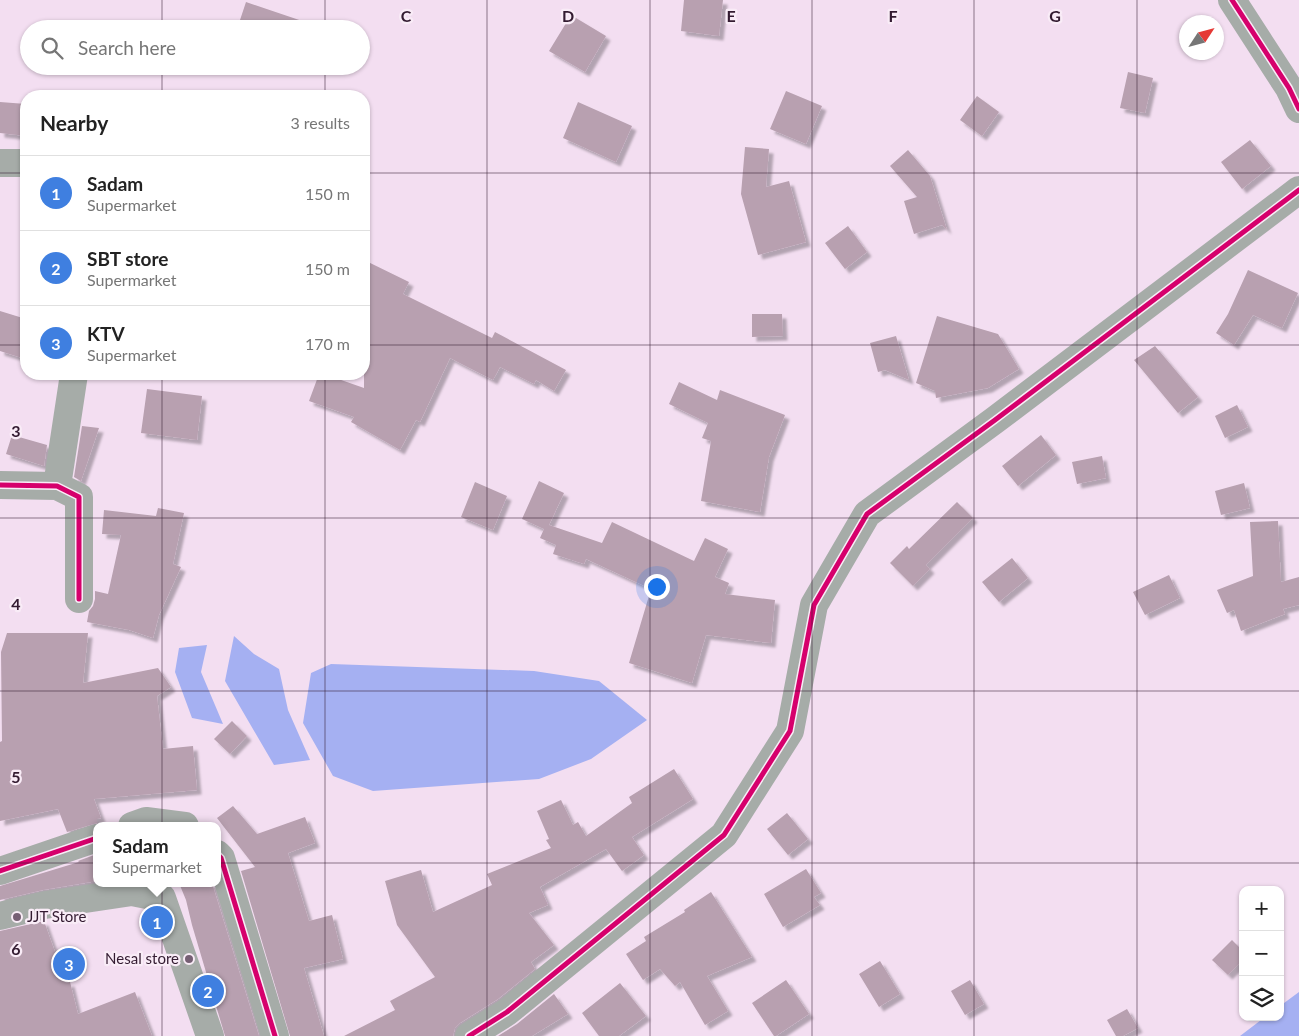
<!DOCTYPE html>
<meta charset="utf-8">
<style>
body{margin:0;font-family:Lato,sans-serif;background:#f6f6f6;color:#222}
.controls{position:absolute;right:15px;bottom:15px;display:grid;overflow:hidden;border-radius:10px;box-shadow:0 1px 4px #0004}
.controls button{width:45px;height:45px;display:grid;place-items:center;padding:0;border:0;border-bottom:1px solid #e0e0e0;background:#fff;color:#222;font:25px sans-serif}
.compass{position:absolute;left:1179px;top:15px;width:45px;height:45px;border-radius:50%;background:#fff;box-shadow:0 1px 4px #0004;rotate:54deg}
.you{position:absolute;left:656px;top:586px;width:18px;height:18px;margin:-12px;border:4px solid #fff;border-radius:50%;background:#1a73e8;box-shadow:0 0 0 8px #1a73e833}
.badge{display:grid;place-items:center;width:32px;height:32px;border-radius:50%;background:#db2777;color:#fff;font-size:16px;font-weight:700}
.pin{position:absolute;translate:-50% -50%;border:2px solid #fff;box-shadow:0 1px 5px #0006}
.popup{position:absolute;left:93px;top:822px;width:128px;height:65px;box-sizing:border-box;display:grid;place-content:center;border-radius:10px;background:#fff;filter:drop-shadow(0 1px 4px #0005);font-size:16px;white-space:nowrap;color:#767676}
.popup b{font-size:19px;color:#222}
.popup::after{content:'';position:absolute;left:50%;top:100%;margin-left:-10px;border:10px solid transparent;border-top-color:#fff}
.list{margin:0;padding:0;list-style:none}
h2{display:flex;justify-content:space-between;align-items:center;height:65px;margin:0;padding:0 20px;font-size:21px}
h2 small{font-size:16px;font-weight:400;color:#767676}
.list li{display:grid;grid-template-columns:32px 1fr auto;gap:15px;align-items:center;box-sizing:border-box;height:75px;padding:0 20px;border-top:1px solid #e0e0e0}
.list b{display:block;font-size:19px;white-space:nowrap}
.list p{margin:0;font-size:16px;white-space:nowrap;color:#767676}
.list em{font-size:16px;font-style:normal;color:#767676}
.icon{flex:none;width:28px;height:28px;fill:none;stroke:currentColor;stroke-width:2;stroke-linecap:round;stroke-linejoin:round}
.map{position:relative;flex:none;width:1299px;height:1036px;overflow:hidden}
.search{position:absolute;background:#fff;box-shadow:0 1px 4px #0004;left:20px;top:20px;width:350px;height:55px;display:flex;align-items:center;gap:12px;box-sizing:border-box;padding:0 18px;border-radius:28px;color:#767676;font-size:19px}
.panel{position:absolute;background:#fff;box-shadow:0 1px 4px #0004;left:20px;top:90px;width:350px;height:290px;border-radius:20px}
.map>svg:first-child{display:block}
.water{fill:#a5b0f2}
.building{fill:#b8a0b0;filter:url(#shadow)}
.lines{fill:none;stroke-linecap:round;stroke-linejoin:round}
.minor{stroke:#a6aca8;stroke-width:28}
.cycleway-casing{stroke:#f9ecf7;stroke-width:8}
.cycleway{stroke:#d6006c;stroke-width:5}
.grid{fill:none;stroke:#331b31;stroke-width:1;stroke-opacity:0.55}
.poi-dot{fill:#765f74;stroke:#f9ecf7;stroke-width:2}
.labels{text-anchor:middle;stroke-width:4.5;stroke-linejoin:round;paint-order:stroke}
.poi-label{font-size:15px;fill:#331b31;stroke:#f9ecf7;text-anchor:start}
.grid-label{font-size:16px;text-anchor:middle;font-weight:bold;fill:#331b31;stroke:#f9ecf7;stroke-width:4.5;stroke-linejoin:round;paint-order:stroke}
</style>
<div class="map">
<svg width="1299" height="1036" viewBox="0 0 1299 1036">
<defs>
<filter id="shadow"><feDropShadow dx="4.5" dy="4.5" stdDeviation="1" flood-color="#0004"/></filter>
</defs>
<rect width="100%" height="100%" fill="#f3def1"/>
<!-- water -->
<path class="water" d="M234,636L254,654L279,669L288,710L310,760L274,765L225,681Z
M207,645L201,672L223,724L192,718L175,672L179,648Z
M331,664L534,671L599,681L647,720L591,759L539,779L373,791L333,776L303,723L311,673Z
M1299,992V1036H1240L1265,1017H1280V1006Z"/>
<!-- building -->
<path class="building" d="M684,0H723L719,36L681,31Z
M246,2L314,25L313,29H237Z
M571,15L606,36L585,72L549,51Z
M1128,72L1153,78L1145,113L1120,108Z
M786,91L822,106L806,144L770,129Z
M977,96L999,112L982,136L960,120Z
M0,102L26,104V136L0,133Z
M578,102L632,126L616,162L563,138Z
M1250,140L1271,166L1242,189L1221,162Z
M745,147L769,149L766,187L789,181L806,242L758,255L741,194Z
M908,150L930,176L947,230L942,225L914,234L904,201L917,197L890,166Z
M848,226L867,252L845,269L825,243Z
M364,260L409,282L403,294L492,338L495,332L566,370L554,391L536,380L534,384L500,367L493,380L450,358L420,422L416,420L400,450L351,422L354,417L309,401L319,374H324L364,388Z
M1248,270L1298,293L1282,328L1253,315L1234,345L1216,333L1228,314Z
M0,311L26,319V344L22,358L0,351Z
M752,314H782L783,336L752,337Z
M937,316L998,334L1019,369L988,388L936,398L935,391L916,383Z
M896,336L909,380L885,370L878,372L870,343Z
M1155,346L1198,397L1178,413L1134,360Z
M679,382L717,400L720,390L785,415L769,457L760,512L701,501L711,441L702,438L708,423L669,404Z
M147,389L202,396L197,440L141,433Z
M1237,405L1248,427L1225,438L1215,416Z
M82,426L99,428L81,481L74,477Z
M12,435L47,445L44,466L6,454Z
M1041,435L1056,455L1018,486L1002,466Z
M1102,456L1106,478L1077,484L1072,462Z
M539,481L564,493L549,525L602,543L612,522L694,561L705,538L728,549L715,577L729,583L725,594L775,600L771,643L706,635L692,683L629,663L651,589L586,559L584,564L553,554L556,545L540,538L544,529L522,519Z
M475,482L507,496L493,530L461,517Z
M1244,483L1250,508L1221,515L1215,491Z
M957,502L973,518L926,565L930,569L913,586L890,563L907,546L909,549Z
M158,508L184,513L173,564L181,567L159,615L153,638L129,630L87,622L89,611L93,606L95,599V591L108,594L121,535L102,534L104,510L156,516Z
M1278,521L1281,582L1299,577V605L1283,609L1285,614L1241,631L1234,610L1227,613L1217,590L1253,576L1250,522Z
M1012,558L1028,578L999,602L982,582Z
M1169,575L1180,598L1145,615L1133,592Z
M7,633H88L83,683L158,668L171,687L157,696L163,749L193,746L197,790L94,799L101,818L97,819V823L67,832L58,809L0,821V742L2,741L1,652Z
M232,721L247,736L230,754L214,739Z
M674,769L693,799L632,837L644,855L622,871L606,849L540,887L548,905L529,913L554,945L531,962L535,969L498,999L460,1023L455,1028L453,1036H344L395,1010L390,1001L435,977L397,925L385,881L421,870L433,912L492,885L487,874L551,848L546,840L549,839L537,811L561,800L573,825L578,822L586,836L632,803L629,797Z
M233,806L257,834L305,817L315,843L288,853L309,921L332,915L343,959L304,968L324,1036H290L241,871L255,867L217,818Z
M787,813L808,839L788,855L767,829Z
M97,854V881L43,890L0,900V886L79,862L78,861Z
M806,869L821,893L814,897L820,905L783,927L764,894Z
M179,883H212L259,1036H225L192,925L186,900Z
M711,892L752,957L707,976L728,1011L705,1025L680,982L675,986L660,969L643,980L626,954L646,941L644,937L685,912L684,910Z
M44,921L66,983L70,982L78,1014L135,992L152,1036H0V931Z
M1232,940L1243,951V960L1228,975L1212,960Z
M880,961L900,994L879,1007L859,974Z
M786,980L809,1014L776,1036H774L752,1003Z
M970,980L984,1004L965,1015L951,991Z
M620,983L646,1016L619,1036H599L582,1013Z
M554,994L568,1014L532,1036H498L517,1024Z
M1127,1009L1138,1028L1123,1036H1116L1107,1020Z"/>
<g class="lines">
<!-- minor -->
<path class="minor" d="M1232,0L1289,88L1299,109
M0,163H26
M0,485L57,486L79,497V599
M57,486L74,374
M132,826L146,821L185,826
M217,854L221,858L275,1036
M0,871L97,838
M0,916L45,905L132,892L162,898L210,1036
M469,1036L507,1012L724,835L790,731L814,605L867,514L995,420L1299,190"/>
<!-- cycleway casing -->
<g class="cycleway-casing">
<path id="cycleway" d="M1232,0L1289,88L1299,109
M0,485L57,486L79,497V599
M217,854L221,858L275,1036
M0,871L97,838
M469,1036L507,1012L724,835L790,731L814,605L867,514L995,420L1299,190"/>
</g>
<!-- cycleway -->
<use href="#cycleway" class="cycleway"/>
</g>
<!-- grid -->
<path class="grid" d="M162,0V29M325,0V29M487,0V1036M650,0V1036M812,0V1036M974,0V1036M1137,0V1036M162,66V96M325,66V96M0,173H26M364,173H1299M0,345H26M364,345H1299M162,374V1036M325,374V1036M0,518H1299M0,691H1299M0,863H1299"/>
<!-- markers -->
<g class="poi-dot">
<circle cx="17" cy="917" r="5"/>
<circle cx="189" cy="959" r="5"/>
</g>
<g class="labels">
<!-- poi labels -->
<g class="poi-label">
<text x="27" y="922">JJT Store</text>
<text x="179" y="964" text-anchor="end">Nesal store</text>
</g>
</g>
<g class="grid-label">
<text x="406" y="22">C</text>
<text x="568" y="22">D</text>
<text x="731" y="22">E</text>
<text x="893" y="22">F</text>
<text x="1055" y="22">G</text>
<text x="16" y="437">3</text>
<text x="16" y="610">4</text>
<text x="16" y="783">5</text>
<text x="16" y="955">6</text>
</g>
</svg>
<div class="controls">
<button>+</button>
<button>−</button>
<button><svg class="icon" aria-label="layers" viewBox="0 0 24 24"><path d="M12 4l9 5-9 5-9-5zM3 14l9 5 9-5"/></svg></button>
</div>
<svg class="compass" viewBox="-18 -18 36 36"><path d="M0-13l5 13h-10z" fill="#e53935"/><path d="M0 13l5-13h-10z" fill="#767676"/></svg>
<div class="you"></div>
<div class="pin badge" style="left:157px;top:922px;background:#3f7fe0">1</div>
<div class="popup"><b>Sadam</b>Supermarket</div>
<div class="pin badge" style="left:208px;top:991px;background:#3f7fe0">2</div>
<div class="pin badge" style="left:69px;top:964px;background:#3f7fe0">3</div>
<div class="search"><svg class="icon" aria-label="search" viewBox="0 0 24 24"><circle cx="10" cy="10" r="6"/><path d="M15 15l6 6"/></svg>Search here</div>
<section class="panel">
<h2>Nearby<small>3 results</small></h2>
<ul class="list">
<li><span class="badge" style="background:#3f7fe0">1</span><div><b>Sadam</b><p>Supermarket</p></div><em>150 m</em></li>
<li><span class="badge" style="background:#3f7fe0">2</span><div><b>SBT store</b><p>Supermarket</p></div><em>150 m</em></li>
<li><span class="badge" style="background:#3f7fe0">3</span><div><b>KTV</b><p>Supermarket</p></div><em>170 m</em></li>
</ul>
</section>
</div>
